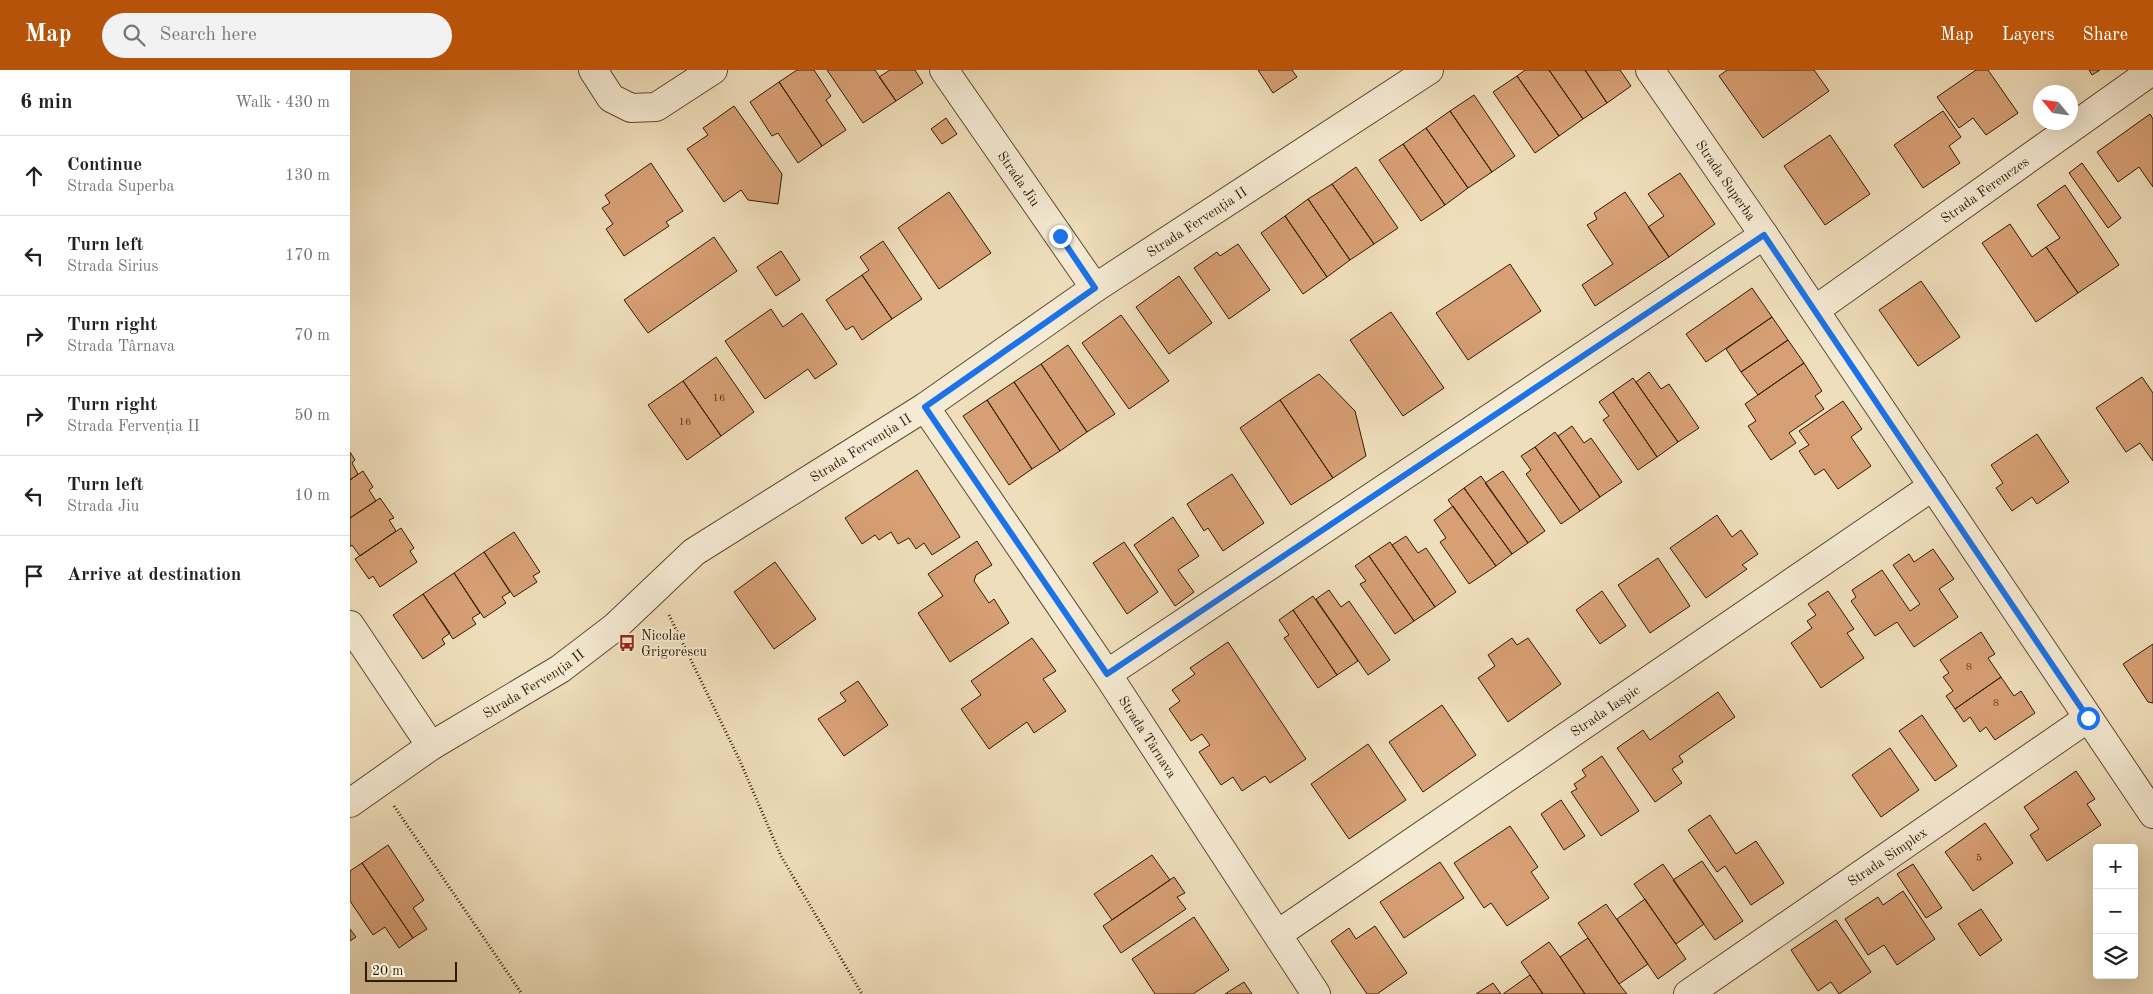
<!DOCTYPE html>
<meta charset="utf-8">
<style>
body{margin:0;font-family:"Old Standard TT",serif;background:#f2f2f2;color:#222}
.controls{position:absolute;right:15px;bottom:15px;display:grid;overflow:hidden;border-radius:5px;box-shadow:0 5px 20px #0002}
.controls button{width:45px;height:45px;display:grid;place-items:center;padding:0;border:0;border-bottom:1px solid #e0e0e0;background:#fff;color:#222;font:25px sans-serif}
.compass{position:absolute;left:1683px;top:15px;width:45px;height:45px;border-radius:50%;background:#fff;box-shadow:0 5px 20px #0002;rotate:299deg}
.scale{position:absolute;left:15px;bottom:12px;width:92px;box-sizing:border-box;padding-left:5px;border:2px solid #301a00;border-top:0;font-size:14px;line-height:18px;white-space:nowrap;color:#301a00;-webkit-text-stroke:4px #f5ead3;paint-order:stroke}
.stop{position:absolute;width:15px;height:15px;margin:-11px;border:4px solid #1a73e8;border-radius:50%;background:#fff}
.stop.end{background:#1a73e8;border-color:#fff;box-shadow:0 1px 5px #0008}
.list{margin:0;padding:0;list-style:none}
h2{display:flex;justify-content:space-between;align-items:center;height:65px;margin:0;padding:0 20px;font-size:21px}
h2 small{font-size:16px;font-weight:400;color:#767676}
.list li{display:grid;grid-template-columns:32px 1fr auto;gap:15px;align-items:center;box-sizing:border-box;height:80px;padding:0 20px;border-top:1px solid #e0e0e0}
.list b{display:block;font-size:19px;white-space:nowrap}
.list p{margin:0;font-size:16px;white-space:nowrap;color:#767676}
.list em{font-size:16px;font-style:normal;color:#767676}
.icon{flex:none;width:28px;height:28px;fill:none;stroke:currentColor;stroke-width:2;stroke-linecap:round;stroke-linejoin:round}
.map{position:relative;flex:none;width:1803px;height:924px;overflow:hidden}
header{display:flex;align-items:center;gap:30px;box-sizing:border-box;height:70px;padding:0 25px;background:#b45309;color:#fff}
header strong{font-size:24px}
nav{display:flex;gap:28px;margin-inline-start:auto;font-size:18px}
.search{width:350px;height:45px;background:#f2f2f2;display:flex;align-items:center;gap:12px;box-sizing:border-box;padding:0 18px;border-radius:28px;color:#767676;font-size:19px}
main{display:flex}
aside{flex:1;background:#fff}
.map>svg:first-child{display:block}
.building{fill:#d79f74;stroke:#301a00}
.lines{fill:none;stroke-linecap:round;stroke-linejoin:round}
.minor-casing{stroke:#604b2f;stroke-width:30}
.tertiary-casing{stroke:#604b2f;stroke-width:30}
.path{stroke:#301a00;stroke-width:3;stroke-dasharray:1 2.5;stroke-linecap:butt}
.minor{stroke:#f5ead3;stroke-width:28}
.tertiary{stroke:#f5ead3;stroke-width:28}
.route{stroke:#1a73e8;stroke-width:6}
.labels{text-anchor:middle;stroke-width:4;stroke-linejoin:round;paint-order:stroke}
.number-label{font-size:11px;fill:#5a3b1d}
.street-label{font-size:14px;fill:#301a00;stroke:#f5ead3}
.poi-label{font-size:14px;fill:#301a00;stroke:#f5ead3;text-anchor:start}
</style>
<header>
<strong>Map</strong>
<div class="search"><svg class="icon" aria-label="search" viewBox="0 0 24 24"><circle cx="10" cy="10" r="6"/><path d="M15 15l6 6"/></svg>Search here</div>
<nav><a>Map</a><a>Layers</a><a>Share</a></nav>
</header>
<main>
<aside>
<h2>6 min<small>Walk · 430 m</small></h2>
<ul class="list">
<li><svg class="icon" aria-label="ahead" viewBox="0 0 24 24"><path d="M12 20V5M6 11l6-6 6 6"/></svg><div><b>Continue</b><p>Strada Superba</p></div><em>130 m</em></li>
<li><svg class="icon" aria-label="left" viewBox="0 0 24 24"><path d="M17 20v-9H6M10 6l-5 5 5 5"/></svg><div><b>Turn left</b><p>Strada Sirius</p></div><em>170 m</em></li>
<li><svg class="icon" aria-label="right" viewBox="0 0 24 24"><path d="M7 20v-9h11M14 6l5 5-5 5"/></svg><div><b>Turn right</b><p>Strada Târnava</p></div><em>70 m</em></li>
<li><svg class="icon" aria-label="right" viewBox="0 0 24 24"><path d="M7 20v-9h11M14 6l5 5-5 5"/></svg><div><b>Turn right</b><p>Strada Fervenția II</p></div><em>50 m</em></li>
<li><svg class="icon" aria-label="left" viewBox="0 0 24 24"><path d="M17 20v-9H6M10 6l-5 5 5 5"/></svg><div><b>Turn left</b><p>Strada Jiu</p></div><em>10 m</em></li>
<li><svg class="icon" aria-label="arrive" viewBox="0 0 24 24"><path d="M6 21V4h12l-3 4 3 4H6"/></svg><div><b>Arrive at destination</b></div></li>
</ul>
</aside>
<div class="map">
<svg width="1803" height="924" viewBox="0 0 1803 924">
<rect width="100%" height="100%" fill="#efdebb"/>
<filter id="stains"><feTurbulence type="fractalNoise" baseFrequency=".004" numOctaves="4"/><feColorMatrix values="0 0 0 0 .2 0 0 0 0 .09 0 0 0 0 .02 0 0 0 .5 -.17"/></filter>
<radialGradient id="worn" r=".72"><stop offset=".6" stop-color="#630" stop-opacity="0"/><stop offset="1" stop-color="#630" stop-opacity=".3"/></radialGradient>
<!-- building -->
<path class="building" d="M447,0H464L481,26L476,30L496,60L472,76L429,12Z
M477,0H525L546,31L513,53Z
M540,0H565L573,13L546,31L529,7Z
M908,0H942L947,7L923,23Z
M1175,0H1199L1233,49L1209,66L1167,6Z
M1199,0H1235L1257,33L1233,49Z
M1235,0H1270L1281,16L1257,33Z
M1377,0H1464L1479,21L1413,68L1369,6Z
M1626,0H1638L1668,43L1636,65L1623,48L1609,58L1587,27Z
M1739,0H1750L1742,5Z
M1167,6L1209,66L1185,83L1143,22Z
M429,12L472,76L448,93L428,63L422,66L400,32Z
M1124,25L1165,86L1142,102L1100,41Z
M384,36L432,104L428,134L398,130L391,120L374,132L337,79L358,65L353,58Z
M1100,41L1142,102L1118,118L1076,58Z
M1593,41L1611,67L1599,76L1610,93L1573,118L1544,75Z
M1800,44L1803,49V117L1789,97L1768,112L1747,82Z
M596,48L607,64L592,74L581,59Z
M1076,58L1118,118L1095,135L1053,74Z
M1480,65L1520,124L1475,155L1434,96Z
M1053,74L1095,135L1071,151L1029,90Z
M301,93L333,141L316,152L319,156L274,186L256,159L263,154L252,138L260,133L255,125Z
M1732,93L1771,148L1758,158L1719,103Z
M1006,97L1048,158L1024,174L982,114Z
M1330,103L1365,154L1319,187L1298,157L1314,146L1298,124Z
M982,114L1024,174L1000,190L958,129Z
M1715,115L1769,195L1728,223L1696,177L1710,168L1687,135Z
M599,122L641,183L589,219L548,158Z
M1275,122L1319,187L1245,236L1232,215L1263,194L1237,155L1247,149L1244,143Z
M958,129L1000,190L977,207L935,146Z
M935,146L977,207L953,224L911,163Z
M1660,154L1682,187L1696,177L1728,223L1686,252L1632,173Z
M364,167L387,201L298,263L274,230Z
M533,171L572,229L542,249L512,205L519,200L510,187Z
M888,174L920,220L879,249L844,198L867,182L870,186Z
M431,181L450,210L426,226L407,197Z
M1160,194L1191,241L1118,290L1086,243Z
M512,205L542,249L512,270L503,256L496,260L476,230Z
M829,206L862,253L819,284L786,237Z
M1571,211L1610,267L1568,296L1529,240Z
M1402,218L1422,247L1356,292L1336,264Z
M421,239L433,257L452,243L487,294L465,309L458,299L415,329L375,271Z
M1041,242L1094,318L1053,346L1000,270Z
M771,245L819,311L779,339L732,273Z
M1422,247L1438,270L1391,302L1376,279Z
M1438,270L1454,293L1408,325L1391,302Z
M718,275L765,344L737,362L691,294Z
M366,287L404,342L371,366L333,311Z
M1454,293L1472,321L1465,326L1474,339L1439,363L1446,373L1421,390L1398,356L1406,351L1395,334Z
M691,294L737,362L710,381L664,312Z
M1299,302L1311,319L1319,314L1349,358L1328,372L1286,312Z
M969,304L1005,341L1016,386L983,408L930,330Z
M1792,307L1803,323V391L1790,373L1776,382L1746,338Z
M1283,308L1328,372L1307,387L1263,322Z
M333,311L371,366L337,390L298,335Z
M664,312L710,381L682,399L637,330Z
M1263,322L1307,387L1288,400L1253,350L1259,346L1249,332Z
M637,330L682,399L659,415L613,346Z
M930,330L983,408L941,435L890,358Z
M1493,331L1512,359L1501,367L1521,396L1488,419L1474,399L1465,405L1449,381L1459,375L1449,361Z
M1222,356L1234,373L1241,368L1272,412L1250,427L1208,366Z
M1205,362L1250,427L1230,441L1185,377Z
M1687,364L1719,412L1687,434L1682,427L1662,441L1646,418L1653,413L1641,395Z
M1185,377L1230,441L1211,454L1176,404L1181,400L1171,386Z
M0,382L5,390L2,393L8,404L0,410Z
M567,400L610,467L582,485L574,473L566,479L559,468L548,474L541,462L529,470L525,465L512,474L495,448Z
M13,401L23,417L19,420L26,431L0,448V410Z
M1153,401L1195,461L1178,473L1135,413Z
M882,404L914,453L873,481L858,458L854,461L837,434Z
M1131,406L1178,473L1162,484L1114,418Z
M1114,418L1162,484L1146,496L1098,430Z
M30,428L44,448L39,450L46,461L10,486L2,475L0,477V448Z
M1103,436L1146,496L1119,514L1090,472L1096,468L1084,450Z
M1367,445L1382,467L1391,460L1408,484L1392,495L1397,499L1356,528L1320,478Z
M823,447L849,486L828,500L844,522L825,536L784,475Z
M51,458L64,478L60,481L67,492L30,517L23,506L19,509L5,489Z
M164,462L190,502L183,506L187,512L164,527L134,482Z
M1056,466L1068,483L1076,478L1106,522L1085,537L1042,475Z
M627,471L642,495L626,505L624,511L639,533L644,529L659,553L600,592L568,543L593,526L578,504Z
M774,472L808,522L777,544L743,493Z
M1040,472L1085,537L1064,551L1019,486Z
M1583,479L1604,509L1589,519L1608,547L1564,577L1547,552L1525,566L1501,531L1506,527L1502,520L1532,500L1560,541L1570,534L1543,495L1559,484L1564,492Z
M134,482L160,522L152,527L156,533L134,548L104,503Z
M1019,486L1064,551L1045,564L1010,514L1016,511L1005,496Z
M1308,488L1340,536L1300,563L1268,515Z
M425,492L466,549L424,579L384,522Z
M104,503L130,543L122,548L126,554L103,569L73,524Z
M979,520L991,537L999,531L1040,590L1018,605L966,529Z
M1252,521L1276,556L1250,574L1226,540Z
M1478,521L1504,559L1497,563L1514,588L1471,618L1441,573L1462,558L1457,551L1466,545L1458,534Z
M73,524L100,563L92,569L95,574L73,589L43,545Z
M963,526L1008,591L987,605L943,540Z
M943,540L987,605L968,618L934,568L939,565L929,550Z
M1631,562L1645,584L1638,588L1651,607L1605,639L1596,626L1603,621L1593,607L1599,603L1590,590Z
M682,568L706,601L693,609L716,641L684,663L677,652L639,679L611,639L631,625L621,611Z
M1162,568L1167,575L1178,568L1211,614L1158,652L1128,608L1145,596L1138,585Z
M878,572L956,689L920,713L915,706L892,721L883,707L871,715L849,682L860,675L852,664L841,671L819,639L830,631L822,620L845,604L840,598Z
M1803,574V633L1798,632L1773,594Z
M1651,607L1664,626L1671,621L1685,643L1645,670L1636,657L1630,662L1620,647L1614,652L1605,639Z
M508,611L538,655L494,686L468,649L496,631L490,623Z
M1368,622L1385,647L1329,686L1333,692L1322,699L1332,713L1305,732L1267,678L1293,660L1300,670Z
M1092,635L1126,685L1073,722L1039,672Z
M1572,645L1607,696L1585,711L1549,661Z
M1018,674L1056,730L999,769L961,714Z
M1540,678L1569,720L1531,747L1502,705Z
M1252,686L1289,741L1251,766L1221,722L1227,719L1224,714L1236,706L1232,700Z
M1726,701L1745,729L1737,734L1751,755L1697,791L1680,765L1689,759L1674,737Z
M1211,730L1235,766L1214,780L1191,744Z
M1360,745L1386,784L1406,771L1434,813L1401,835L1375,796L1367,802L1338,760Z
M1635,753L1663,793L1623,821L1595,782Z
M1160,756L1188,797L1181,802L1199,828L1157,856L1141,833L1134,838L1104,793Z
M38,775L74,830L63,838L77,859L63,868L12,793Z
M802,785L820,810L762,850L744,824Z
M1352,791L1393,851L1365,870L1323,810Z
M1090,792L1114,828L1054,868L1030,832Z
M12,793L63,868L49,878L35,857L23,865L0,831V801Z
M1313,794L1354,854L1326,874L1284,814Z
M1563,794L1592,838L1576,848L1547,804Z
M824,807L835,823L827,827L836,839L771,883L753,856Z
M1553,821L1585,869L1547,895L1534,875L1518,885L1495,849L1528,827L1533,835Z
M1295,829L1336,889L1308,909L1267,849Z
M1256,834L1298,894L1269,914L1228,853Z
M1631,839L1652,870L1630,886L1608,854Z
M844,847L879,900L843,924H805L782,889Z
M1486,850L1521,902L1489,924L1481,912L1468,921L1441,880Z
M1025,856L1057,903L1027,924H1017L981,871L999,858L1006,869Z
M0,859L6,867L0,871Z
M1238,868L1269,914L1277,924H1235L1210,887Z
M1199,872L1210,887L1235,924H1193L1180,905L1171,892Z
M1180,905L1193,924H1153Z
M894,912L902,924H875Z
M1143,913L1151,924H1126Z"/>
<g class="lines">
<!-- minor casing -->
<g class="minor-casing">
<g id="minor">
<path d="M243,0L261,28L281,38L306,37L363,0"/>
<path id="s1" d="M594,0L745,218"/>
<path id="s2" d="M1465,240L1803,0"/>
<path id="s3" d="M575,337L757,604L966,924"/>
<path d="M0,555L81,676"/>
<path d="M757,604L1414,165"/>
<path id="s4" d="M928,864L1583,416"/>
<path id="s5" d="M1338,924L1738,648"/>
</g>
</g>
<!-- tertiary casing -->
<g class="tertiary-casing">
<g id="tertiary">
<path id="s6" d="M1300,0L1414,165L1803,744"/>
<path id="s7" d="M0,733L81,676L210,599L265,557L344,482L575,337L745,218L1079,0"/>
</g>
</g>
<!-- path -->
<path class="path" d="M319,545L390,691L431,786L512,924
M44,736L172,924"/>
<!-- minor -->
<use href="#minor" class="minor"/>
<!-- tertiary -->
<use href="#tertiary" class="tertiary"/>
</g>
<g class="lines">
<!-- route -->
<path class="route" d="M710,166L745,218L575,337L757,604L1414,165L1738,648"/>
</g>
<!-- icons -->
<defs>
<g id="bus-bare" transform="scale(1.35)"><path d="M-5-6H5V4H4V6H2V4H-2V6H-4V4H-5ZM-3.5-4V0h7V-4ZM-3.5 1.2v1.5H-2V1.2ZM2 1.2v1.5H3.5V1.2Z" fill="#8f2418" stroke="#f5ead3" stroke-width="2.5" paint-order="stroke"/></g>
</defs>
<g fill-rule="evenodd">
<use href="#bus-bare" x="277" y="573"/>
</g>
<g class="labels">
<!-- number labels -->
<g class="number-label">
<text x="369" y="331">16</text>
<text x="335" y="355">16</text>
<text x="1619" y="600">8</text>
<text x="1646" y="636">8</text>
<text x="1629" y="791">5</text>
</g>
<!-- street labels -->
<g class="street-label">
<text dy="5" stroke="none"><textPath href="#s1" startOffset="132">Strada Jiu</textPath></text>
<text dy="5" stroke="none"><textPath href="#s6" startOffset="134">Strada Superba</textPath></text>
<text dy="5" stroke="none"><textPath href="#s2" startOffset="208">Strada Ferenczes</textPath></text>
<text dy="5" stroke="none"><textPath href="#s7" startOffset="1029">Strada Fervenția II</textPath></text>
<text dy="5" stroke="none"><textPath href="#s7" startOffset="624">Strada Fervenția II</textPath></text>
<text dy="5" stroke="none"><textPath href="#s7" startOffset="219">Strada Fervenția II</textPath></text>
<text dy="5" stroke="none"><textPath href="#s4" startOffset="396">Strada Iaspic</textPath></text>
<text dy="5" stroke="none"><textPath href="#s3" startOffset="398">Strada Târnava</textPath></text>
<text dy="5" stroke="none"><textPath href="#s5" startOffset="242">Strada Simplex</textPath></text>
</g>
<!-- poi labels -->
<g class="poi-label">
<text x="291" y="570">Nicolae<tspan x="291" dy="16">Grigorescu</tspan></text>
</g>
</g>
<rect width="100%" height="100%" filter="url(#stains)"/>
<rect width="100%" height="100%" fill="url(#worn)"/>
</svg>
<div class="controls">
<button>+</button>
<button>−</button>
<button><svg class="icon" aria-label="layers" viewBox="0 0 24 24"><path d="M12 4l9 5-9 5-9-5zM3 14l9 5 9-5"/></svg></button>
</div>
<svg class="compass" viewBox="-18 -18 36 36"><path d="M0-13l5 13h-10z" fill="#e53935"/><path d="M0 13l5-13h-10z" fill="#767676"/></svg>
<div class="scale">20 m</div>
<div class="stop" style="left:1738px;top:648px"></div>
<div class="stop end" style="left:710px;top:166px"></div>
</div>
</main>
